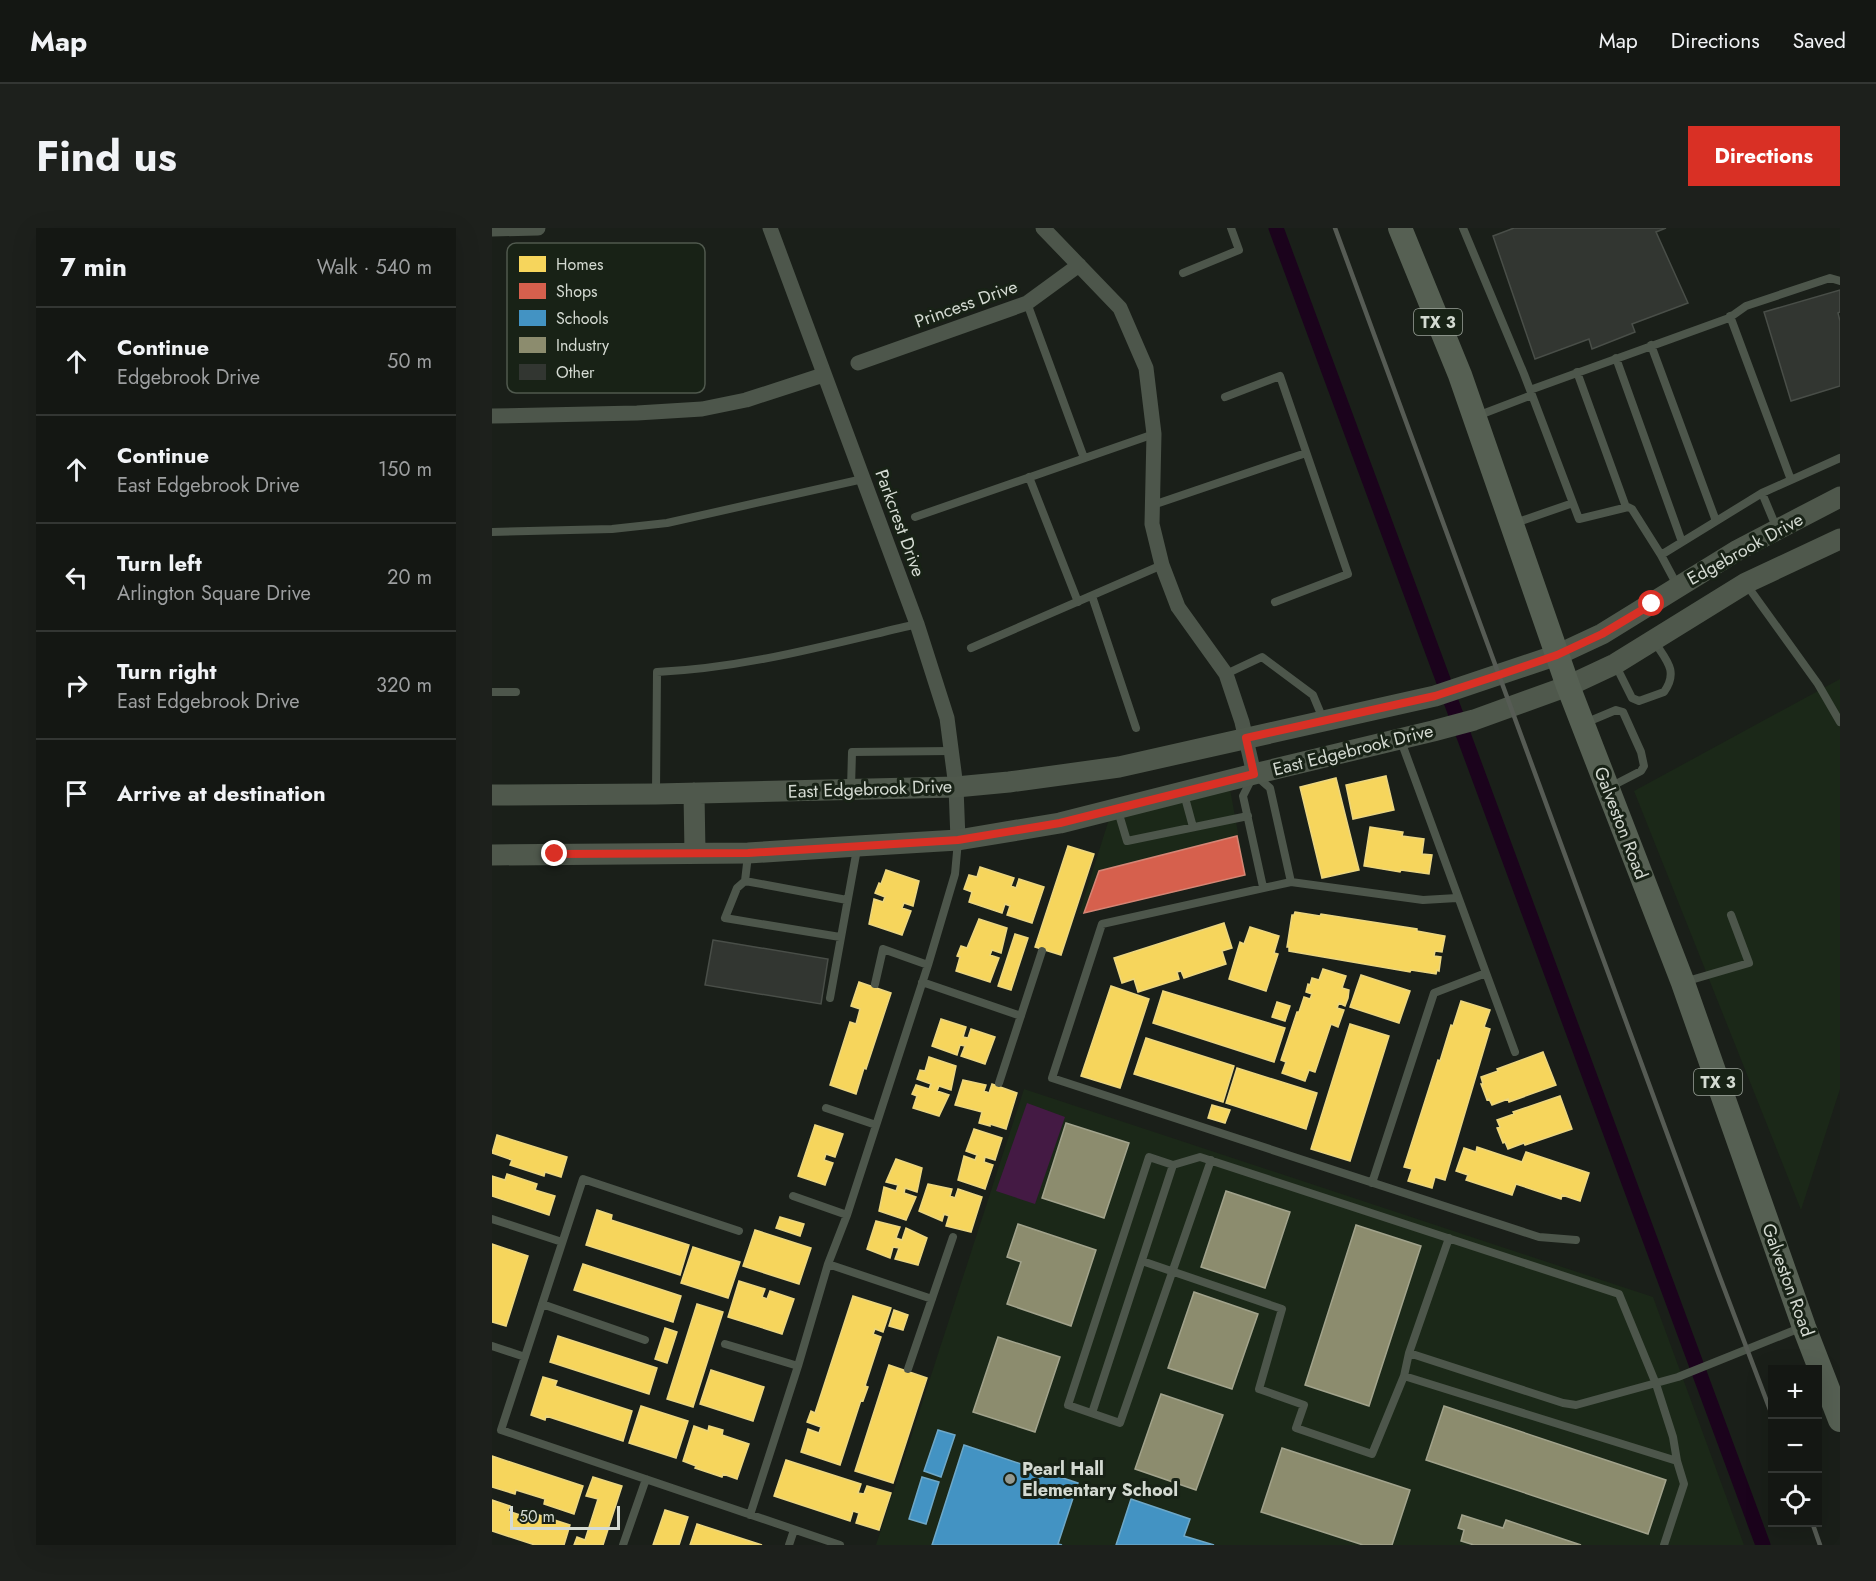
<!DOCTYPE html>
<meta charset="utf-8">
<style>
body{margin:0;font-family:Jost,sans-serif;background:#1d201c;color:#f1f3f6}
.controls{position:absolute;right:18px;bottom:18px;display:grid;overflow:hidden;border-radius:0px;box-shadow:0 6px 24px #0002}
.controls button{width:54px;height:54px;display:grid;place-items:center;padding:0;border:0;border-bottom:2px solid #333633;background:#141713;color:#f1f3f6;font:30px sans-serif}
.scale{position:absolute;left:18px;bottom:15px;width:110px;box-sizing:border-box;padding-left:6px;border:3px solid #d4dad2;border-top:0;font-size:16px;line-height:21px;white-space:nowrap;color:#d4dad2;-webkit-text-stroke:4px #182216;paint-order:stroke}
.stop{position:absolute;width:18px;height:18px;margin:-14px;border:4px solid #d93025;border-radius:50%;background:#fff}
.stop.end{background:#d93025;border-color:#fff;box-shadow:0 2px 6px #0008}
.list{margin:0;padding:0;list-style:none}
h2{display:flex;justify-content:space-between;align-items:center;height:78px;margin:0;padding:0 24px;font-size:26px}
h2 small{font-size:20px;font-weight:400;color:#9d9fa0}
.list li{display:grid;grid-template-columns:39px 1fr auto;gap:18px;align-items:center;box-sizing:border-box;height:108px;padding:0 24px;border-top:2px solid #333633}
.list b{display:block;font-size:22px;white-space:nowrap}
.list p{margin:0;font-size:20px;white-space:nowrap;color:#9d9fa0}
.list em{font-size:20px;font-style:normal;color:#9d9fa0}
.icon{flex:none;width:33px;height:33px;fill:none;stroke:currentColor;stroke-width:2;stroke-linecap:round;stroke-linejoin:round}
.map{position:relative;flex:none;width:1348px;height:1317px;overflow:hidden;border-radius:0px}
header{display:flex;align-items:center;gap:36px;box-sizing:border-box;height:84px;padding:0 30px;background:#141713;border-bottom:2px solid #333633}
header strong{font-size:28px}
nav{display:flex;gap:33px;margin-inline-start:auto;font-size:21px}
.intro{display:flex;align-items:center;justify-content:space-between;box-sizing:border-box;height:144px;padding:0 36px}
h1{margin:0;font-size:42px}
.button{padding:15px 27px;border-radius:0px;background:#d93025;color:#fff;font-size:21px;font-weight:700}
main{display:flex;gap:36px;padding:0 36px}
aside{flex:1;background:#141713;border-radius:0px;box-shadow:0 6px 24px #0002}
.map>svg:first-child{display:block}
.built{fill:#1b2818}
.green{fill:#441a44}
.homes{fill:#f6d55c;stroke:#ecd67f;stroke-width:1.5}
.shops{fill:#d6604d;stroke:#d58575;stroke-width:1.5}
.schools{fill:#4393c3;stroke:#6ea8c8;stroke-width:1.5}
.industry{fill:#8c8c6e;stroke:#a2a38c;stroke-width:1.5}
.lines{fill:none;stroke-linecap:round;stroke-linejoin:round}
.canal{stroke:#1b031c;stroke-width:15}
.building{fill:#323631;stroke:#494e48;stroke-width:1.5}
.lane{stroke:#4d564b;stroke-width:8}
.street{stroke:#4d564b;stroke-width:15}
.secondary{stroke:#4f584c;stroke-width:21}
.primary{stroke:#566053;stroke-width:24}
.rail{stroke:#565b54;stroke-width:4.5}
.route{stroke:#d93025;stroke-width:8}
.poi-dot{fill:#939991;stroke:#182216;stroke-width:2}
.labels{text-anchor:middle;stroke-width:6;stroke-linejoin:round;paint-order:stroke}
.shield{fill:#182216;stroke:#9ca39a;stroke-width:1.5}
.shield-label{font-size:16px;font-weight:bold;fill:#d4dad2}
.street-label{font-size:18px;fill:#d4dad2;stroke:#182216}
.poi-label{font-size:18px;font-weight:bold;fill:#d4dad2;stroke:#182216;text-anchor:start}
.key{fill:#182216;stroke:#50594e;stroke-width:1.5}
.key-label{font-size:16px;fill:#d4dad2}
</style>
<header>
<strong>Map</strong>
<nav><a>Map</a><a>Directions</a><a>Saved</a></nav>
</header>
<div class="intro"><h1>Find us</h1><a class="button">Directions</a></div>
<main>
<aside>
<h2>7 min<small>Walk · 540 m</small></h2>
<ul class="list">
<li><svg class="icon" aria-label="ahead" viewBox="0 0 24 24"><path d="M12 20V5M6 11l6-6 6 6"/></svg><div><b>Continue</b><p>Edgebrook Drive</p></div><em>50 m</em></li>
<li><svg class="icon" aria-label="ahead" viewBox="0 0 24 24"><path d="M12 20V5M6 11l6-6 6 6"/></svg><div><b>Continue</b><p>East Edgebrook Drive</p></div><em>150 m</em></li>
<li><svg class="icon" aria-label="left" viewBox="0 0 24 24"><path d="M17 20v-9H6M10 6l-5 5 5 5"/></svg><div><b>Turn left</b><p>Arlington Square Drive</p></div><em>20 m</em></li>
<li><svg class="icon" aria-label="right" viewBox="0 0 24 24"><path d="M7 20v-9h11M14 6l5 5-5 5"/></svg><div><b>Turn right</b><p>East Edgebrook Drive</p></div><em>320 m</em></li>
<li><svg class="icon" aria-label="arrive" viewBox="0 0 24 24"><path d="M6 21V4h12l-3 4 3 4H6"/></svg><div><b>Arrive at destination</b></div></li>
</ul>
</aside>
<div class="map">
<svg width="1348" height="1317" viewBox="0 0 1348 1317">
<rect width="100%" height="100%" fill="#1a1f19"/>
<!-- built -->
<path class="built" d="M1348,451V861L1309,982L1142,563Z
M738,561L754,648L587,686L618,588Z
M532,861L1161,1069L1252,1317H384Z"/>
<!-- green -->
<path class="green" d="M535,875L573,889L543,976L504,963Z"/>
<!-- homes -->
<path class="homes" d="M894,548L902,582L861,591L854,557Z
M844,550L867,642L830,650L808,559Z
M878,599L911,604L910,608L932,611L930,626L940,627L937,646L909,642L908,644L872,638Z
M576,618L602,626L569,727L543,719Z
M488,639L522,650L519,658L524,660L527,651L552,659L540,695L515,687L518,678L513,676L510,685L477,674L480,664L472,661L477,647L485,649Z
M394,642L427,653L421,678L412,675L410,680L419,683L410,707L377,696L382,671L391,674L393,669L383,665L387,655L389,656Z
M803,684L828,688L829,686L925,701V703L953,708L950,724L943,723L942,728L949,729L947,743L945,742L944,746L919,742L918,744L797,723V719H795L800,687H802Z
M487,691L515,700L509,725L500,722L498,727L507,730L498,754L464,743L468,729L465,728L469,718L475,720Z
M732,695L740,720L730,723L734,736L692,750L689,743L685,744L687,751L646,764L642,751L630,755L622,730Z
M758,699L787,708L782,725L786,726L774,763L737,751L748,714L752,716Z
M523,706L536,710L519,762L506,758Z
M831,741L854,748L850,760L857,762L856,770L853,778L847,775L845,780L852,782L846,799L839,796L823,844L817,842L813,853L790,845L794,834L789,832L805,784H807L812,769L818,771L820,766L814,764L816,756L818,757L820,750L827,752Z
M869,747L918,763L907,795L858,779Z
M367,754L399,765L374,841L372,840L364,866L338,857L358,794L364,796L368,781L359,778Z
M619,758L657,771L628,860L589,848Z
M671,763L793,800L782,834L661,795Z
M969,773L998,782L992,799L998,801L953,952L943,949L940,960L916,953L920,941L912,939L946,832L948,833L959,797L961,798Z
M785,774L798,778L793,793L780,789Z
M449,791L474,799L471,809L476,810L479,801L503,809L493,836L469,828L473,818L468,817L465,827L440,818Z
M858,796L897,808L858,933L819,921Z
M654,810L742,838L731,874L642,846Z
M1051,824L1064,857L1017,874L1016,871L1000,877L997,871L995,872L989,856H991L989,849L1006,843L1005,841Z
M437,829L464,838L459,862L447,858L445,863L457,867L447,888L421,880L425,868L420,866L424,857L437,861L439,856L425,851L428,842L433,843Z
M745,840L825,865L814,901L734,875Z
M471,852L494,857L492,863L497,865L500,856L525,865L514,901L498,896V898L487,895L490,884L463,877Z
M1068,868L1080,901L1033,917L1032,915L1016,921L1013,914L1011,915L1005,900L1008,899L1005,892L1022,886L1021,884Z
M720,877L738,882L733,895L716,890Z
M323,897L351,906L343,929L334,926L332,932L341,935L333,957L306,948Z
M482,901L510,910L503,932L493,929L492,934L501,937L493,961L466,952L472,928L483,932L485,927L474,923Z
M5,907L75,929L69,949L53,944L52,948L18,937L20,932L0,925Z
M985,919L1030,934L1034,924L1097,945L1088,973L1070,967L1069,971L1024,956L1020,967L974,952L976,947L964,943L972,920L984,924Z
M404,931L430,940L425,964L413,960L412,965L424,969L414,992L387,983L392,959L404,963L406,957L394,954Z
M15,946L45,956L43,962L63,968L57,987L0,968V948L13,952Z
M436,956L460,961L458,968L463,970L466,961L490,969L479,1004L454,998L457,988L452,986L450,993L427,983Z
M105,982L120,987L119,992L197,1017L188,1047L94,1017Z
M288,989L312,996L308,1008L284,1000Z
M384,993L408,999L404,1010L410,1012L414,1000L435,1010L426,1037L403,1031L407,1020L401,1019L398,1030L375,1021Z
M263,1002L319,1020L307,1056L251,1038Z
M0,1016L36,1028L14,1098L0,1094Z
M201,1019L248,1034L236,1070L189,1055Z
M91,1036L189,1068L181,1094L82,1062Z
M247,1053L273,1061L270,1069L275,1071L278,1063L302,1071L290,1106L236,1089Z
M361,1068L399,1080L391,1104L383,1101L381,1106L389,1109L373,1158L376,1159L371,1173L369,1172L348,1237L309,1224L316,1201L327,1205L329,1199L315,1194L319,1183L323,1185Z
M205,1076L231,1084L201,1179L175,1171Z
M402,1082L416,1087L411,1102L397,1098Z
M173,1100L185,1104L175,1135L163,1131Z
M66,1108L165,1140L157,1166L58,1134Z
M397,1137L435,1150L401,1255L363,1243Z
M219,1142L272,1159L261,1193L208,1176Z
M51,1149L65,1153L63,1158L140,1183L131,1213L54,1188L53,1192L39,1187Z
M149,1178L196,1193L184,1230L137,1215Z
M202,1198L216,1203L217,1198L231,1202L230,1207L257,1216L245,1251L231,1246L230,1249L203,1240L204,1238L191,1233Z
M0,1228L91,1258L82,1286L52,1276L53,1271L24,1262L23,1266L0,1259Z
M294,1232L369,1256L366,1265L372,1266L375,1258L399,1265L387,1302L364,1295L367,1285L361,1283L358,1293L282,1268Z
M101,1249L130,1258L111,1317H82L85,1309L93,1312L106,1271L94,1268Z
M0,1272L18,1278L16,1283L46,1293L47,1287L78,1297L72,1317H43L0,1303Z
M173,1282L196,1289L187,1317H161Z
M205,1296L270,1317H198Z"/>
<!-- shops -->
<path class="shops" d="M745,608L753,647L592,685L607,643Z"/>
<!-- schools -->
<path class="schools" d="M446,1202L463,1207L449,1249L432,1243Z
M472,1217L586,1255L566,1316L570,1317H440Z
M430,1249L447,1254L434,1296L417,1291Z
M639,1271L698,1291L692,1308L722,1317H624Z"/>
<!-- industry -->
<path class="industry" d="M574,895L637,915L612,990L550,970Z
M734,963L798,984L773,1060L709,1039Z
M526,996L604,1022L579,1098L515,1076L529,1034L515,1029Z
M864,997L929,1018L877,1178L813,1157Z
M702,1064L766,1086L740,1161L676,1140Z
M506,1109L568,1129L543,1204L481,1184Z
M669,1166L731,1187L704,1262L643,1241Z
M952,1178L1174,1252L1156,1306L934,1232Z
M790,1220L918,1262L900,1317H871L769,1284Z
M970,1287L1011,1300L1014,1292L1089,1317H982L969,1313L972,1302L966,1300Z"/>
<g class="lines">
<!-- canal -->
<path class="canal" d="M784,0L1271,1317"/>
</g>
<!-- building -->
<path class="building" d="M1022,0H1174L1164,4L1196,75L1140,96L1143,104L1100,121L1097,111L1043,131L1001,8Z
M1348,62V84L1346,85L1348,93V158L1299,173L1272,84Z
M221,712L336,731L329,776L213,757Z"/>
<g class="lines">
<!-- lane -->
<path class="lane" d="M971,0L1032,146L1087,291L1136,279L1140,281L1169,327
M691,45L747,22L739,0
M535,75L592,230
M1238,88L1299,252
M1159,117L1224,293
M1124,130L1190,314
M1085,144L1134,279
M1038,162L1237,90L1254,78L1338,50L1348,53
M733,169L788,148L856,346L783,374
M985,188L1040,167
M537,249L586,374
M1270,265L1285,301
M661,277L814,225
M423,289L662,206
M1023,295L1081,275
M0,304L120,301L175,295L371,251
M1254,356L1326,456L1348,494
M1185,357L1169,327L1270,265L1348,230
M600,368L644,500
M479,420L670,337
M1123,436L1140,470L1147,473L1172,464C1187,443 1174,432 1162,413
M734,446L770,429L821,467L831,491
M0,464H24
M1093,495L1124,482L1131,484L1149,524L1152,538L1149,543L1120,558
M909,513L1023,824
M359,560L360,524L459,523
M164,564L165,444C254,440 339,416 425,396
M692,566L701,599
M626,583L635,613L756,588
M256,627L253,653L355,672
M253,653L245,660L233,690L348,709
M771,659L751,568L762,546L778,560L799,654
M965,670L931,672L799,654L610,696L560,850L1047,1009L1084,1012
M430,754L529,788
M1192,754L1257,735L1239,687
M383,756L391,721L436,737
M338,770L365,621
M507,855L550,723
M334,880L384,897
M681,937L657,929L576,1177L628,1195L719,932
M880,955L942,765L994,745
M301,968L355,987
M0,991L70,1014
M247,1003L91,951L9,1202L348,1317
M650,1033L790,1081L767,1161L812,1177L804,1200L880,1226L912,1148L917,1125L957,1010
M336,1036L440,1071
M50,1076L153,1112
M233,1116L306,1138
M0,1118L33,1129
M917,1125L1071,1175L1084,1177L1186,1149L1308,1100
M416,1141L461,1009
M912,1148L1185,1233
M600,1185L681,937L708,929L1127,1066L1164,1156L1181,1209L1185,1233L1192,1256L1172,1317
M258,1287L306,1138L336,1036L355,987L436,737L463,646L466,613
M131,1317L154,1251
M297,1317L302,1302"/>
<!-- street -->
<path class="street" d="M278,0L425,396L455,490L464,559L466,612
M551,0L628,80L654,140L662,206L660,296L670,337L686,379L734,446L750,494L762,546
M0,1L46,0
M366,135L535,75L587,37
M0,188L145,185L210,181L254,172L331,147"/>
<!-- secondary -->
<path class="secondary" d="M202,565L203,625
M0,567L164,566L464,559L517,554L627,539L943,468L1065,427L1110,406L1246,322L1348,269
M0,627L256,625L366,618L466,612L568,595L762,546L941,503L982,492L1076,458L1123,436L1254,355L1348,311"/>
<!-- primary -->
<path class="primary" d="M908,0L968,147L1076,458L1191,755L1312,1099L1348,1192"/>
<!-- rail -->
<path class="rail" d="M843,0L1227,1047L1280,1187
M1320,1294L1328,1317"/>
</g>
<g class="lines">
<!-- route -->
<path class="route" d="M63,626L256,625L466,612L568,595L762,546L754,510L943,468L1007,447L1065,427L1110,406L1160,376"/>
</g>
<!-- markers -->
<circle class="poi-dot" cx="518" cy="1251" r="6"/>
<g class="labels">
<!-- shield labels -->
<g class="shield">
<rect x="922" y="81" width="48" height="26" rx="4.5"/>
<rect x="1202" y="841" width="48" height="26" rx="4.5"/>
</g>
<g class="shield-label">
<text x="946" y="100">TX 3</text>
<text x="1226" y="860">TX 3</text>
</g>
<!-- street labels -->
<g class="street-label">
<text transform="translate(474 76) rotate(-20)" y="6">Princess Drive</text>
<text transform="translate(408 295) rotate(70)" y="6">Parkcrest Drive</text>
<text transform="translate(1253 321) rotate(-29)" y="6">Edgebrook Drive</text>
<text transform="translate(861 522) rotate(-14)" y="6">East Edgebrook Drive</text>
<text transform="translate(378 561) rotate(-2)" y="6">East Edgebrook Drive</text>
<text transform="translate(1129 595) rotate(69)" y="6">Galveston Road</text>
<text transform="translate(1296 1052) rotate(70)" y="6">Galveston Road</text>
</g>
<!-- poi labels -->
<g class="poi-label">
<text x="530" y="1247">Pearl Hall<tspan x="530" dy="21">Elementary School</tspan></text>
</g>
</g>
<!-- legend -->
<rect x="15" y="15" width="198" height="150" rx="9" class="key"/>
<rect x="27" y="28" width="27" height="16" fill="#f6d55c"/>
<rect x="27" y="55" width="27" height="16" fill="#d6604d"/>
<rect x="27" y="82" width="27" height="16" fill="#4393c3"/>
<rect x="27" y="109" width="27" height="16" fill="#8c8c6e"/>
<rect x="27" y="136" width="27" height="16" fill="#323631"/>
<g class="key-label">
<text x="64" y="42">Homes</text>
<text x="64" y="69">Shops</text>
<text x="64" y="96">Schools</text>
<text x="64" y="123">Industry</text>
<text x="64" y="150">Other</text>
</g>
</svg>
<div class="controls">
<button>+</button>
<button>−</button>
<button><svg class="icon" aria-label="locate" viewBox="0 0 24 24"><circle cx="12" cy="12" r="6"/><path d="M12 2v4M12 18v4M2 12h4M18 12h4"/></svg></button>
</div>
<div class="scale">50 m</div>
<div class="stop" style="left:1160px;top:376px"></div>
<div class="stop end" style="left:63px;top:626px"></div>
</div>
</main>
